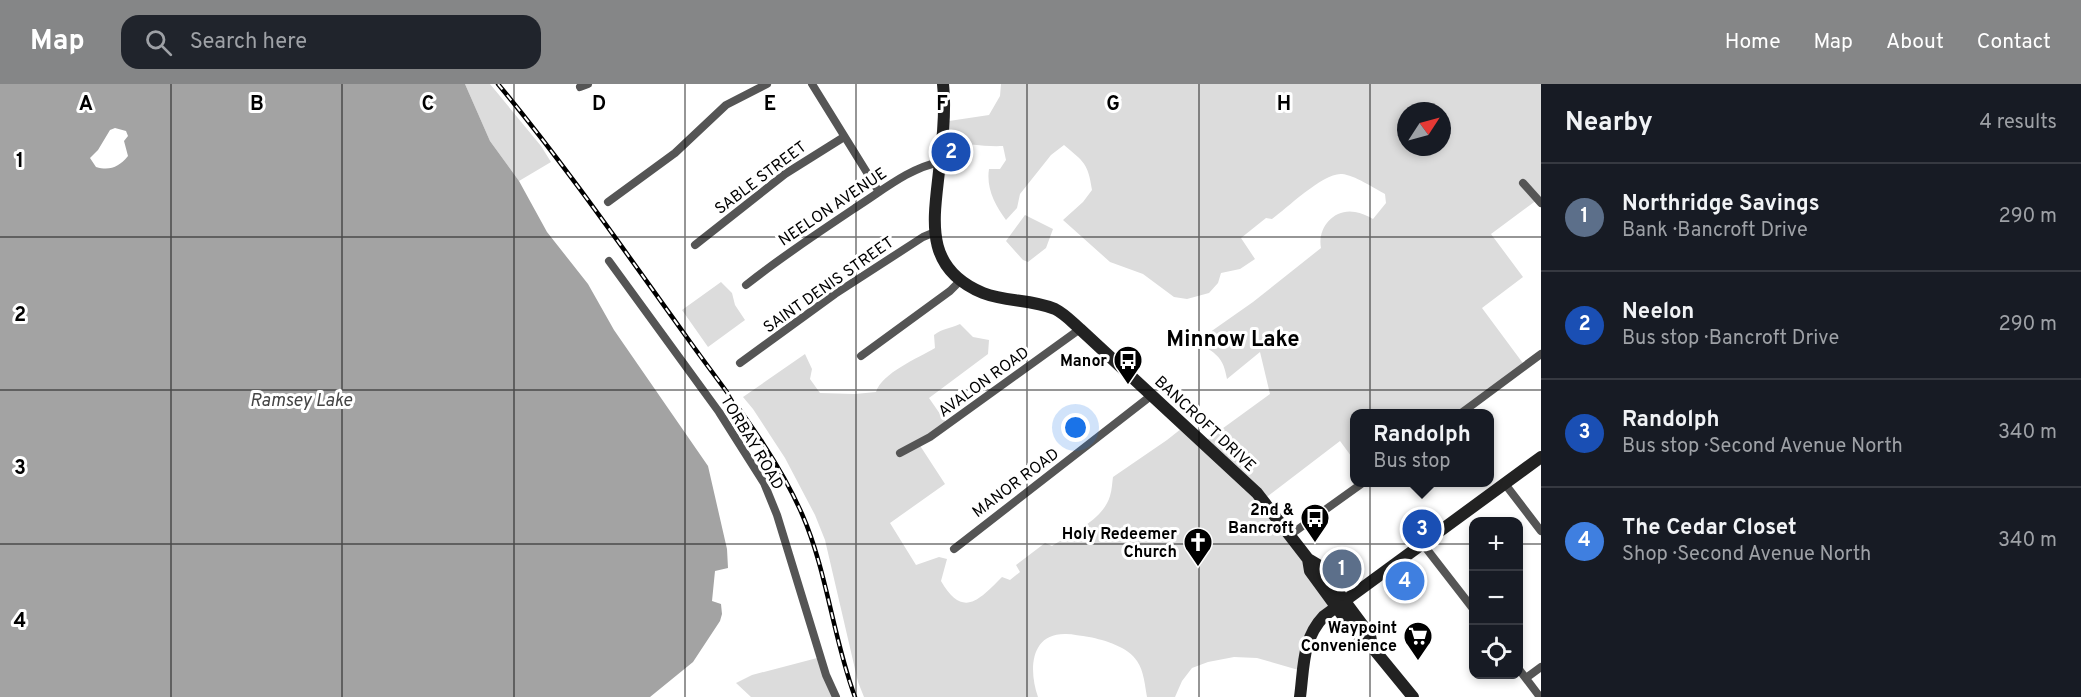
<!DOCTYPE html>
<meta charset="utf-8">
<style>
body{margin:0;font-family:Overpass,sans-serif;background:#20242c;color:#f1f3f6}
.controls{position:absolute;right:18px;bottom:18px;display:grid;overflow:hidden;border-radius:12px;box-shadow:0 3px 9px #0003}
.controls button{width:54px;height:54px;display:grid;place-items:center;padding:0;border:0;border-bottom:2px solid #363941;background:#171b24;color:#f1f3f6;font:30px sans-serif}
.compass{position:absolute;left:1397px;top:18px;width:54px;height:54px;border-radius:50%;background:#171b24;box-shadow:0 3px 9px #0003;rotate:54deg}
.you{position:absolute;left:1076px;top:344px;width:21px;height:21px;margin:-15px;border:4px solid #fff;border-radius:50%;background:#1a73e8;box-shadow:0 0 0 9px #1a73e833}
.badge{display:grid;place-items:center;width:39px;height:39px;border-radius:50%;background:#858687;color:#fff;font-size:20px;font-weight:700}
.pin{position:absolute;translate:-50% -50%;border:3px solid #fff;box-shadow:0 2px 6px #0006}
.popup{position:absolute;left:1350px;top:325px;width:144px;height:78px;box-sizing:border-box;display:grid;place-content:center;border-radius:12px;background:#171b24;filter:drop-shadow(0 2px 4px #0005);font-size:20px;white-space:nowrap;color:#9ea1a6}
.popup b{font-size:22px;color:#f1f3f6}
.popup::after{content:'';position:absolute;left:50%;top:100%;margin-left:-12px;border:12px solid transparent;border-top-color:#171b24}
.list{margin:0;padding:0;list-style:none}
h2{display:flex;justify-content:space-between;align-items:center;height:78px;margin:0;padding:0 24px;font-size:26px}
h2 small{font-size:20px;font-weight:400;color:#9ea1a6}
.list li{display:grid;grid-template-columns:39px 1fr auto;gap:18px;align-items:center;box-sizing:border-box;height:108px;padding:0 24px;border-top:2px solid #363941}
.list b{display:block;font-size:22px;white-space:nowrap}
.list p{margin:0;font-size:20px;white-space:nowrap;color:#9ea1a6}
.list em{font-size:20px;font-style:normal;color:#9ea1a6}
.icon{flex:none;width:33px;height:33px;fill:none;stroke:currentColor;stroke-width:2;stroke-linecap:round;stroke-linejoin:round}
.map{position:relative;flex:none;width:1541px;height:613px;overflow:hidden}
header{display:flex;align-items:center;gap:36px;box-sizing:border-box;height:84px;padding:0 30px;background:#858687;color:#fff}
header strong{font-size:28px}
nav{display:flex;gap:33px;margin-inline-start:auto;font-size:21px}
.search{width:420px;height:54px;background:#20242c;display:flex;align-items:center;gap:15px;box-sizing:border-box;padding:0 21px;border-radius:18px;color:#9ea1a6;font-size:22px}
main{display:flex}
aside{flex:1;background:#171b24}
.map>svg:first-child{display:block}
.green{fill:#dcdcdc;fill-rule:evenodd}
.water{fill:#a3a3a3;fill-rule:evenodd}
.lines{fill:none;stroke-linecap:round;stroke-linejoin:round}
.street{stroke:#555;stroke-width:8}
.secondary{stroke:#222;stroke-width:12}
.rail-casing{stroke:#000;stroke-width:4.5}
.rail{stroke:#fff;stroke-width:2;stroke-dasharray:7;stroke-linecap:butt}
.grid{fill:none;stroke:#000;stroke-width:1.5;stroke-opacity:0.55}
.labels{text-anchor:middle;stroke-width:6;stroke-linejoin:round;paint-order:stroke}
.street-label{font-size:16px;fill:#000;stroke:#fff}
.poi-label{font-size:16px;font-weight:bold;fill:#000;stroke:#fff;text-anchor:end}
.water-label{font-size:18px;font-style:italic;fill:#444;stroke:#fff}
.district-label{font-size:22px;font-weight:bold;fill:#000;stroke:#fff}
.grid-label{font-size:20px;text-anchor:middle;font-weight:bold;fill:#000;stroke:#fff;stroke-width:6;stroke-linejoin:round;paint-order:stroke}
</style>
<header>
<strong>Map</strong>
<div class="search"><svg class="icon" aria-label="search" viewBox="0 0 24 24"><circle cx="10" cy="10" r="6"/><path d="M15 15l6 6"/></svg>Search here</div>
<nav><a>Home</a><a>Map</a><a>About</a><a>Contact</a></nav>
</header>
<main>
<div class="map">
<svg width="1541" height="613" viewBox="0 0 1541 613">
<rect width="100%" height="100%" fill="#fff"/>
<!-- green -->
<path class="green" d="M465,0H490L541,62L551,78L519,97L490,57Z
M1001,0H1541V113L1491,150L1523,193L1482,224L1525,282L1459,329L1354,330V376L1340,357L1264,415L1336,522L1324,531L1302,587L1257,574L1234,573L1208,578L1192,584L1182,597L1175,613H1147C1145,602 1144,587 1137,577C1128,563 1105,556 1089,553C1081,552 1073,550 1066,550C1029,549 1029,588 1038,613H864L858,598L825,456L815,431L785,374L753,325L743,313L805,270L812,285L810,295L820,309L855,310L876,308C882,289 918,274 935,264L934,251C943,244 950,245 960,240L973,253L989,256L988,270L929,314L947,340L917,357L945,400L890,439L916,481L939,473L947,475L941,497C963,535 979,516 1002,493L1010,496L1020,488L1016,481L1045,459L1052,462C1072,449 1103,436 1110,412C1112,406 1112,399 1113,393L1167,356L1186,341L1204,358L1270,310L1260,268L1227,295C1224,279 1221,273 1207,264L1206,251L1253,218L1321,164C1317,144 1334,124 1355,128C1361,129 1368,132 1373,135L1386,119L1385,110C1374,104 1354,91 1342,90C1324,88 1287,124 1272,135L1266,134L1241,154L1255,175L1240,185L1221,189L1218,199L1209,209L1187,215L1174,213L1143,190L1110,178L1063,136L1083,118L1092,106C1088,79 1084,78 1064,61L1051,71L1020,110L1017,124L1006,136C995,121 986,104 989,85H1000L1006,76L1003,62C984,63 966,59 947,59L949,37L989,31L1000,12ZM1406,27H1442V63H1406Z
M1025,131L1053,145L1046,164L1028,178L1023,176L1006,157Z
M721,198L732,209L735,221L745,236L708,263L682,226Z
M821,573L836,613H751L736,599L752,591Z"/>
<!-- water -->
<path class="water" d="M0,0H465L490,57L519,97L547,148L588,200L614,246L708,382L727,465L728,484L715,487L712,517L721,520L722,530L720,537L693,578L650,613H0ZM115,44L126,47L128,52L124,57L128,72C119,83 110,87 96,83L90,74L98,66L110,46Z"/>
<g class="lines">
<!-- street -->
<path class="street" d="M812,0L879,108
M580,3L588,0
M1523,99L1541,119
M608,118L675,69L726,21L767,0
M695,161L785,90L844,53
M609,177L719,328L764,399L777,431L826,591L836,613
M746,201C781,173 818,149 855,124C882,107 909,84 940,78
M861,272L950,207L961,196
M740,279L835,210L923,153L935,148
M1460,330L1541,270
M900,369L930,353L1080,245
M1505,400L1541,447
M1290,451L1364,398
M1422,459L1474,526
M954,465L1152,311
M1518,584L1540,613
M1526,594L1541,583"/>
<!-- secondary -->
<path class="secondary" d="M943,0C946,25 943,53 940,78C935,131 920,183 983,209C1006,218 1032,215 1055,225C1065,230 1072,238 1080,245L1257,409L1308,475L1318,481L1370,551L1372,563
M1308,475L1310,487L1348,539L1363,558L1372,563L1413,613
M1300,613C1304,583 1302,555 1324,532L1541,373"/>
<!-- rail casing -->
<g class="rail-casing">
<path id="rail" d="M498,0C566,82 626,169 688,255C728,311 774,366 802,430C827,487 833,554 855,613"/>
</g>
<!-- rail -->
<use href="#rail" class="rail"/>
</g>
<!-- grid -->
<path class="grid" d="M171,0V613M342,0V613M514,0V613M685,0V613M856,0V613M1027,0V613M1199,0V613M1370,0V613M0,153H1541M0,306H1541M0,460H1474M1518,460H1541"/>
<!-- icons -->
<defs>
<g id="bus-pin" transform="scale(1.5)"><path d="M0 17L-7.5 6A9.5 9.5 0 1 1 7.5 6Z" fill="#000" stroke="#fff"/><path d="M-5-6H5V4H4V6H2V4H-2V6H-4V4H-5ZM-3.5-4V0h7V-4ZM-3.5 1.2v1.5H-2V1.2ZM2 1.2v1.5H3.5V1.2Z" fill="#fff"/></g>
<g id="church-pin" transform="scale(1.5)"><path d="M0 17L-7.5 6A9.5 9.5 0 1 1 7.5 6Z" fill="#000" stroke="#fff"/><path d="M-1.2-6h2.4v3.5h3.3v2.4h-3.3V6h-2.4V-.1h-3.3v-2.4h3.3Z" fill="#fff"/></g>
<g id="supermarket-pin" transform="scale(1.5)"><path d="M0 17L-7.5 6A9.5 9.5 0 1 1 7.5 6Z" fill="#000" stroke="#fff"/><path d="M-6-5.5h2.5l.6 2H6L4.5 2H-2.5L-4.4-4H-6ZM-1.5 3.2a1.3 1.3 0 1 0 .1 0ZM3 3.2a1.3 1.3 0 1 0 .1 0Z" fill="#fff"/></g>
</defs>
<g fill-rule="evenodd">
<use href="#bus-pin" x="1128" y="276"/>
<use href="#bus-pin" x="1315" y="434"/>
<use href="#church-pin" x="1198" y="458"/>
<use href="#supermarket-pin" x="1418" y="552"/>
</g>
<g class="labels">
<!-- street labels -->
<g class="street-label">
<text transform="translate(760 93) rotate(-37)" y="6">SABLE STREET</text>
<text transform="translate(832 122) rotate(-34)" y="6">NEELON AVENUE</text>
<text transform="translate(828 200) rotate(-35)" y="6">SAINT DENIS STREET</text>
<text transform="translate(983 297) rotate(-36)" y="6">AVALON ROAD</text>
<text transform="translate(1206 339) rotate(43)" y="6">BANCROFT DRIVE</text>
<text transform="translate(753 358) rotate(59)" y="6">TORBAY ROAD</text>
<text transform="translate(1015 398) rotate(-37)" y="6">MANOR ROAD</text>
</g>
<!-- poi labels -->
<g class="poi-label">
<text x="1107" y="282">Manor</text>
<text x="1294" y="431">2nd &amp;<tspan x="1294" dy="18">Bancroft</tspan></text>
<text x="1177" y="455">Holy Redeemer<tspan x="1177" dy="18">Church</tspan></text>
<text x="1397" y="549">Waypoint<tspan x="1397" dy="18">Convenience</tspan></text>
</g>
<!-- water labels -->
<g class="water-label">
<text x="301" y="322">Ramsey Lake</text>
</g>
<!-- district labels -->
<g class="district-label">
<text x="1233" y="262">Minnow Lake</text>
</g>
</g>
<g class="grid-label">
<text x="86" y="26">A</text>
<text x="257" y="26">B</text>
<text x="428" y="26">C</text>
<text x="599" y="26">D</text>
<text x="770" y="26">E</text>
<text x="942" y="26">F</text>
<text x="1113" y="26">G</text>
<text x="1284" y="26">H</text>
<text x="20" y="83">1</text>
<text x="20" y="237">2</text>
<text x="20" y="390">3</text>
<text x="20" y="543">4</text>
</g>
</svg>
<div class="controls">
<button>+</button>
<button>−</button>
<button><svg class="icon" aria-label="locate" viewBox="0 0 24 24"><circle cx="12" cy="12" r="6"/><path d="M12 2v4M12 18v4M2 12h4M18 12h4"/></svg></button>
</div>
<svg class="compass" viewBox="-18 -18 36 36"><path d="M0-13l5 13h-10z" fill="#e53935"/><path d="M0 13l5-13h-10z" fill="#9ea1a6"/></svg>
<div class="you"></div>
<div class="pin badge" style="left:1342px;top:485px;background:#5c6f8a">1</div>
<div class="pin badge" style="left:951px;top:68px;background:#1a4fb4">2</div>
<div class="pin badge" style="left:1422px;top:445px;background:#1a4fb4">3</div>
<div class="popup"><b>Randolph</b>Bus stop</div>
<div class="pin badge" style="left:1405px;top:497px;background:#3f7fe0">4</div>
</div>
<aside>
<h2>Nearby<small>4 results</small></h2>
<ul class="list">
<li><span class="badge" style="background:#5c6f8a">1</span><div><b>Northridge Savings</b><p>Bank · Bancroft Drive</p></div><em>290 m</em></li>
<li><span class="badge" style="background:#1a4fb4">2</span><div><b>Neelon</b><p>Bus stop · Bancroft Drive</p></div><em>290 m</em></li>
<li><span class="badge" style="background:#1a4fb4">3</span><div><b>Randolph</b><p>Bus stop · Second Avenue North</p></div><em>340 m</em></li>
<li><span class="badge" style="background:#3f7fe0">4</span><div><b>The Cedar Closet</b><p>Shop · Second Avenue North</p></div><em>340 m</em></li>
</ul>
</aside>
</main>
